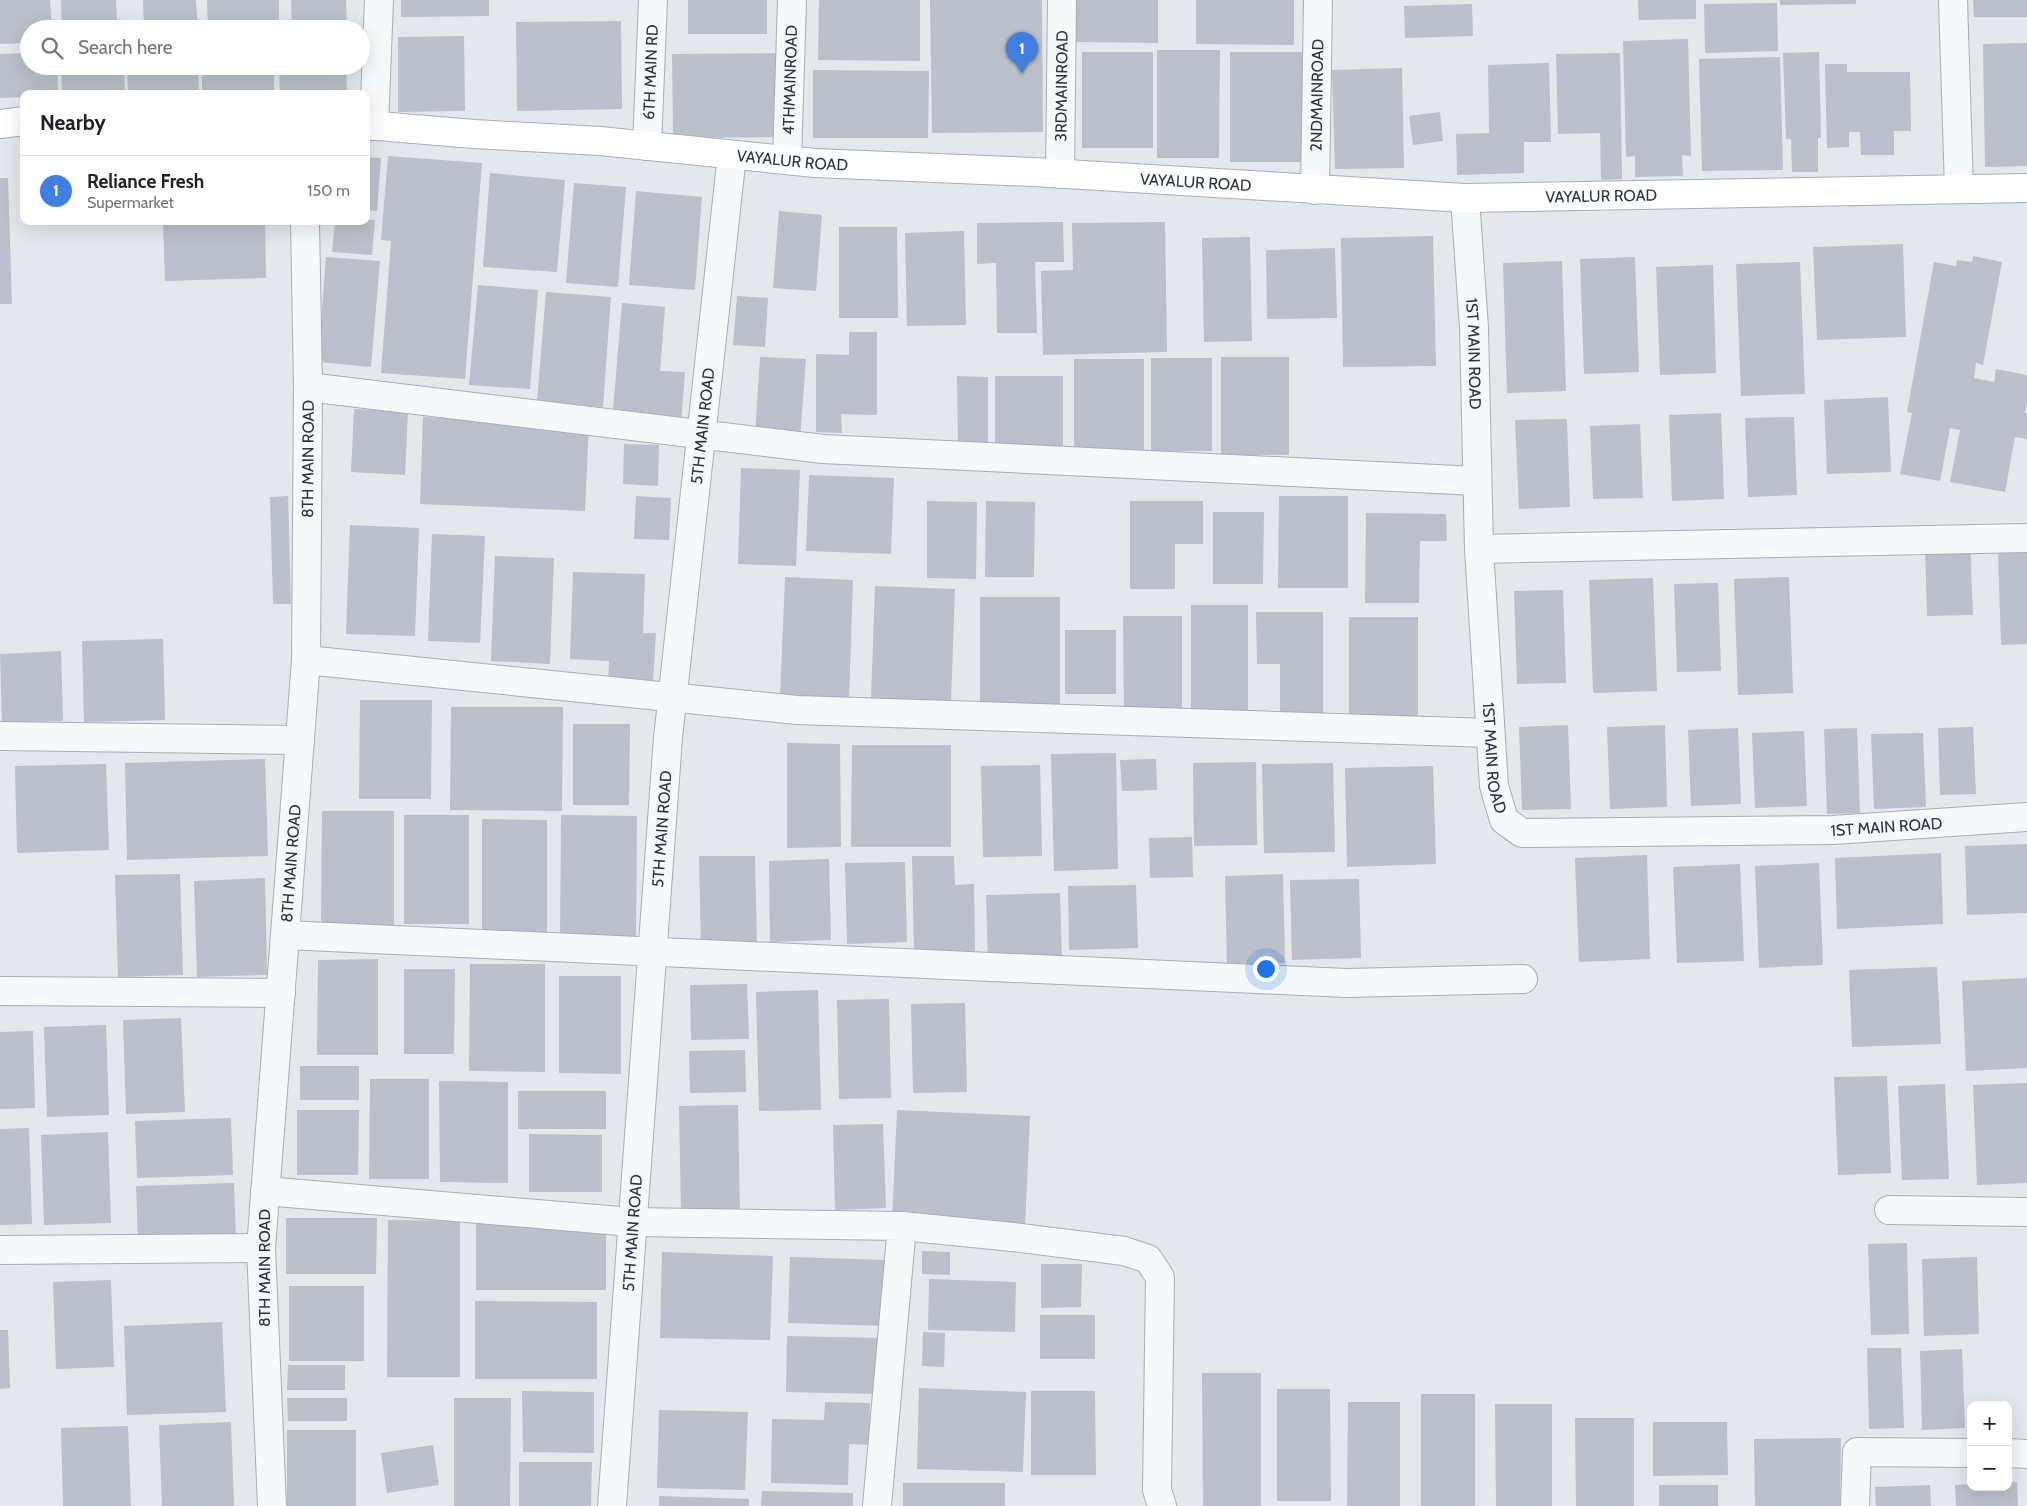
<!DOCTYPE html>
<meta charset="utf-8">
<style>
body{margin:0;font-family:Cabin,sans-serif;background:#f6f6f6;color:#202124}
.controls{position:absolute;right:15px;bottom:15px;display:grid;overflow:hidden;border-radius:10px;box-shadow:0 5px 20px #0002}
.controls button{width:45px;height:45px;display:grid;place-items:center;padding:0;border:0;border-bottom:1px solid #e0e0e0;background:#fff;color:#202124;font:25px sans-serif}
.you{position:absolute;left:1265px;top:968px;width:18px;height:18px;margin:-12px;border:4px solid #fff;border-radius:50%;background:#1a73e8;box-shadow:0 0 0 8px #1a73e833}
.badge{display:grid;place-items:center;width:32px;height:32px;border-radius:50%;background:#d1495b;color:#fff;font-size:16px;font-weight:700}
.pin{position:absolute;translate:-50% -41px;filter:drop-shadow(0 1px 2px #0008)}
.pin::after{content:'';position:absolute;top:26px;width:18px;height:15px;background:inherit;clip-path:polygon(0 0,100% 0,50% 100%)}
.list{margin:0;padding:0;list-style:none}
h2{display:flex;justify-content:space-between;align-items:center;height:65px;margin:0;padding:0 20px;font-size:21px}
h2 small{font-size:16px;font-weight:400;color:#757577}
.list li{display:grid;grid-template-columns:32px 1fr auto;gap:15px;align-items:center;box-sizing:border-box;height:70px;padding:0 20px;border-top:1px solid #e0e0e0}
.list b{display:block;font-size:19px;white-space:nowrap}
.list p{margin:0;font-size:16px;white-space:nowrap;color:#757577}
.list em{font-size:16px;font-style:normal;color:#757577}
.icon{flex:none;width:28px;height:28px;fill:none;stroke:currentColor;stroke-width:2;stroke-linecap:round;stroke-linejoin:round}
.map{position:relative;flex:none;width:2027px;height:1506px;overflow:hidden}
.search{position:absolute;background:#fff;box-shadow:0 5px 20px #0002;left:20px;top:20px;width:350px;height:55px;display:flex;align-items:center;gap:12px;box-sizing:border-box;padding:0 18px;border-radius:28px;color:#757577;font-size:19px}
.panel{position:absolute;background:#fff;box-shadow:0 5px 20px #0002;left:20px;top:90px;width:350px;height:135px;border-radius:10px}
.map>svg:first-child{display:block}
.building{fill:#bbc0ca}
.lines{fill:none;stroke-linecap:round;stroke-linejoin:round}
.minor-casing{stroke:#a9aeb7;stroke-width:30}
.tertiary-casing{stroke:#a9aeb7;stroke-width:30}
.secondary-casing{stroke:#a9aeb7;stroke-width:30}
.minor{stroke:#f7f8fa;stroke-width:28}
.tertiary{stroke:#f7f8fa;stroke-width:28}
.secondary{stroke:#fff;stroke-width:28}
.labels{text-anchor:middle;stroke-width:4.5;stroke-linejoin:round;paint-order:stroke}
.street-label{font-size:16px;fill:#2b3445;stroke:#f4f6f9}
</style>
<div class="map">
<svg width="2027" height="1506" viewBox="0 0 2027 1506">
<rect width="100%" height="100%" fill="#e4e7ec"/>
<!-- building -->
<path class="building" d="M0,0H50L52,29H29V43L0,44Z
M61,0H116L117,24L62,26Z
M143,0H196L198,29H144Z
M207,0H279V29H208Z
M291,0H346L347,29H292Z
M401,0H489V16L401,17Z
M688,0H767V34H688Z
M819,0H920V61L818,60Z
M930,0H1042L1043,132L932,133Z
M1075,0H1158V43L1076,42Z
M1196,0H1294V45L1196,44Z
M1638,0H1696V19L1639,20Z
M1780,0H1856V4L1780,5Z
M1973,0H2027V17H1974Z
M1777,3L1778,51L1705,53L1704,4Z
M1472,4L1473,36L1405,38L1404,6Z
M621,21L622,109L517,111L516,22Z
M464,36L465,111L398,112V37Z
M1688,39L1691,156L1682,155L1683,176L1635,177V156L1626,157L1623,41Z
M2027,43V166L1985,167L1983,44Z
M1157,50H1220L1219,158H1157Z
M1082,52H1153V148H1082Z
M1230,52H1308V162H1230Z
M1819,52L1821,138H1818V172H1792L1791,139H1786L1783,53Z
M29,53V66H57L58,94H24V97L0,98V54Z
M780,53V137L673,138L672,54Z
M1620,53L1622,179L1601,180L1600,133L1558,134L1556,54Z
M1780,57L1783,170L1702,171L1699,59Z
M1549,63L1551,142H1524V173L1457,175L1456,134L1489,133L1488,65Z
M1825,64H1847V72H1910L1911,131H1894V155H1861L1860,132H1849V147L1827,148Z
M61,66H124L125,94H62Z
M127,66H198L199,94H128Z
M202,66H274V94H202Z
M279,66H346L347,94H280Z
M1402,68L1404,168L1335,169L1332,70Z
M813,70L929,71L928,138H813Z
M1440,112L1443,141L1413,145L1409,116Z
M388,156L482,163L465,379L381,373L391,241L381,240Z
M366,157L381,158L377,211L366,210Z
M490,173L565,180L557,272L483,267Z
M0,178H8L12,304H0Z
M574,183L626,187L618,287L566,283Z
M636,191L702,197L695,290L629,285Z
M779,211L822,215L816,291L773,288Z
M366,220H375L372,255L332,252L335,221H366Z
M163,221H265L266,278L165,281Z
M1063,222L1064,262H1035L1037,333H997L996,263L977,264V223Z
M1165,222L1167,352L1043,355L1041,271L1073,270L1072,223Z
M839,227H897L898,318H839Z
M964,231L966,325L907,326L905,233Z
M1433,236L1436,366L1343,367L1341,238Z
M1250,237L1252,341L1204,342L1202,238Z
M1903,244L1906,337L1817,340L1813,247Z
M1335,248L1337,318L1267,319L1266,250Z
M1973,256L2002,262L1983,365L1976,363L1974,378L1994,382L1996,369L2027,375V400L2025,413H2027V439L2015,437L2005,492L1950,482L1960,430L1950,428L1940,481L1900,474L1912,413L1907,412L1934,262L1956,266L1957,260L1972,262Z
M326,257L380,261L371,367L318,362Z
M1635,257L1639,372L1584,374L1580,259Z
M1562,261L1566,391L1507,393L1503,263Z
M1800,262L1805,394L1741,396L1736,264Z
M1713,265L1716,373L1660,375L1656,267Z
M478,285L538,290L530,389L469,385Z
M546,292L611,297L603,407L537,402Z
M737,296L768,298L765,347L733,345Z
M622,303L665,307L660,371L685,372L681,423L637,420V412L613,410Z
M849,332H877V415L841,414L842,433L816,432V354L849,355Z
M760,357L806,359L800,438L755,435Z
M1221,357H1289V455H1221Z
M1151,358H1212V451H1151Z
M1074,359H1144V453H1074Z
M957,376L988,377V447H958Z
M995,376H1063V452L995,453Z
M1888,397L1891,472L1827,474L1824,400Z
M354,409L408,411L405,475L351,472Z
M1721,413L1724,499L1672,501L1669,415Z
M423,417L589,423L585,511L420,504Z
M1794,417L1797,495L1748,497L1745,418Z
M1567,419L1570,507L1519,509L1515,420Z
M1640,424L1643,498L1593,499L1590,426Z
M624,444L659,445L658,486L623,484Z
M741,468L800,470L796,566L738,564Z
M809,475L894,478L891,554L806,551Z
M288,496L291,604H273L270,497Z
M636,496L671,498L669,540L634,539Z
M1279,496H1348V588H1278Z
M927,501L977,502L976,579L927,578Z
M986,501L1035,502L1034,577H985Z
M1130,501H1203V544H1175V589H1130Z
M1213,512H1264L1263,584H1213Z
M1366,513L1446,514L1447,541H1420L1419,603H1365Z
M350,525L419,528L415,636L346,634Z
M432,534L485,536L480,643L428,641Z
M1970,543L1973,615L1927,616L1925,545Z
M2027,552V644L2001,645L1998,553Z
M495,556L554,558L550,664L491,661Z
M573,572L645,574L643,633H656L653,682L608,680L609,661L570,659Z
M785,577L853,580L849,700L780,697Z
M1789,577L1793,693L1738,695L1734,579Z
M1653,578L1657,691L1593,693L1589,580Z
M1718,583L1721,671L1677,672L1674,584Z
M875,586L955,589L951,702L871,698Z
M1563,590L1566,683L1517,684L1514,591Z
M980,597H1060V711H980Z
M1191,605H1248V719H1191Z
M1256,612H1323V718H1280V664H1257Z
M1123,616H1182V716H1124Z
M1349,617H1418V724H1349Z
M1065,630H1116V694H1065Z
M163,639L165,720L84,722L82,641Z
M61,651L63,721L2,723L0,654Z
M360,700H432L431,799H359Z
M451,707H563L562,811L450,810Z
M573,724H630L629,805H573Z
M1568,725L1571,809L1522,810L1519,727Z
M1665,725L1667,807L1610,809L1607,727Z
M1973,727L1976,794L1940,795L1938,728Z
M1738,728L1741,804L1691,806L1688,730Z
M1857,728L1860,813L1827,814L1824,729Z
M1804,731L1807,806L1755,808L1752,733Z
M1923,733L1926,807L1874,809L1871,734Z
M787,743L840,744L841,847L787,848Z
M852,745H951V847H851Z
M1116,753L1118,869L1054,871L1051,754Z
M265,759L268,856L127,860L125,763Z
M1156,759L1157,790L1122,791L1120,760Z
M1256,762L1257,845L1194,846L1193,763Z
M1333,763L1335,852L1264,853L1262,764Z
M106,764L109,850L17,853L15,766Z
M1040,765L1042,856L983,857L981,766Z
M1433,766L1436,864L1347,867L1345,768Z
M322,811H394V928H321Z
M404,815H469V924H404Z
M561,815L637,816L636,937H560Z
M482,819L547,820V936H482Z
M1192,837L1193,877L1150,878L1149,838Z
M2027,844V913L1967,915L1965,846Z
M1941,853L1943,924L1837,929L1835,858Z
M1647,855L1650,959L1579,962L1575,858Z
M699,856H755L757,948L701,949Z
M912,856H954L955,885L974,884L975,952L914,953Z
M829,859L831,940L770,942L769,861Z
M905,862L907,942L847,944L845,863Z
M1819,863L1823,965L1759,968L1755,866Z
M1740,864L1744,961L1677,963L1673,867Z
M180,874L183,975L118,977L115,875Z
M1283,874L1285,963L1227,965L1225,876Z
M265,878L267,975L197,977L194,881Z
M1359,879L1361,958L1292,960L1290,880Z
M1136,885L1138,948L1069,950L1068,886Z
M1060,893L1062,961L988,963L986,895Z
M378,959V1055H317L318,960Z
M470,964H545V1072L469,1071Z
M1937,967L1941,1044L1852,1047L1849,970Z
M404,969H455L454,1054H404Z
M559,976H621V1074L559,1073Z
M2027,978V1068L1966,1071L1962,981Z
M747,984L749,1039L691,1040L690,985Z
M818,990L821,1110L759,1111L756,992Z
M889,999L891,1098L839,1099L837,1000Z
M965,1003L967,1092L913,1093L911,1004Z
M181,1018L185,1112L126,1114L123,1020Z
M106,1025L109,1115L47,1117L44,1027Z
M33,1031L35,1108L0,1109V1032Z
M745,1050L746,1092L690,1093L689,1051Z
M300,1066H359V1100H300Z
M1887,1076L1891,1173L1838,1175L1834,1077Z
M370,1079H429V1179H369Z
M439,1081L508,1082V1183L440,1182Z
M2027,1083V1183L1977,1185L1973,1085Z
M1945,1084L1949,1179L1902,1180L1898,1086Z
M518,1091H606V1129H518Z
M738,1105L740,1215L681,1216L679,1106Z
M297,1110H359L358,1175H297Z
M897,1110L1030,1116L1025,1228L892,1222Z
M231,1118L233,1175L137,1178L135,1121Z
M883,1124L886,1208L835,1210L833,1125Z
M29,1128L32,1224L0,1225V1129Z
M108,1132L111,1223L44,1225L41,1135Z
M529,1134L602,1135V1192H529Z
M234,1183L236,1238L138,1242L136,1186Z
M286,1218H377L376,1274H286Z
M388,1220L460,1221V1377H387Z
M476,1223L606,1224V1290H476Z
M1907,1243L1909,1334L1871,1335L1868,1244Z
M922,1251L950,1252V1275L922,1274Z
M662,1252L773,1256L770,1340L660,1338Z
M790,1257L888,1260L886,1326L788,1323Z
M1977,1257L1979,1334L1924,1336L1922,1259Z
M1041,1264H1082L1081,1307L1041,1308Z
M929,1279L1016,1282L1015,1332L928,1330Z
M111,1280L114,1367L56,1369L53,1282Z
M289,1286H364V1361H289Z
M475,1301L597,1302V1379H475Z
M1040,1315H1095V1359H1040Z
M222,1322L226,1412L127,1415L124,1326Z
M0,1330H8L10,1388L0,1389Z
M923,1332L945,1333L944,1367L922,1366Z
M787,1336L880,1338L878,1394L786,1392Z
M1867,1348H1901L1904,1428L1869,1429Z
M1962,1349L1965,1428L1922,1430L1920,1351Z
M288,1365H345V1390H287Z
M1202,1373H1261V1506H1203Z
M919,1388L1026,1392L1023,1472L917,1469Z
M1277,1389H1330L1331,1501H1277Z
M522,1391L594,1392V1453L523,1452Z
M1031,1391H1095L1096,1475H1031Z
M1421,1394H1475V1506H1421Z
M287,1398H347V1421H288Z
M454,1398H511L510,1506H454Z
M825,1402L870,1403L869,1445L849,1444L848,1485L771,1483L772,1419L824,1420Z
M1348,1402H1400V1506H1347Z
M1495,1404H1552V1506H1496Z
M659,1410L748,1412L745,1490L657,1488Z
M1575,1418H1634V1506H1576Z
M231,1422L234,1506H162L159,1425Z
M1653,1422H1727L1728,1475L1653,1476Z
M128,1426L131,1506H63L61,1428Z
M287,1430H356V1506H287Z
M1841,1438L1840,1506H1755L1754,1439Z
M433,1445L439,1485L387,1493L381,1453Z
M519,1462H592L591,1506H519Z
M2008,1482H2017L2018,1506H1956L1955,1485L1971,1484V1487H2008Z
M903,1483H1005V1506H903Z
M1659,1485H1718V1506H1659Z
M1930,1485L1931,1506H1876L1875,1487Z
M762,1491L853,1493V1506H761Z
M659,1496L749,1499V1506H659Z"/>
<g class="lines">
<!-- minor casing -->
<g class="minor-casing">
<g id="minor">
<path d="M1953,0L1959,189"/>
<path id="s1" d="M647,146L653,0"/>
<path id="s2" d="M787,160L792,0"/>
<path id="s3" d="M1060,174L1062,0"/>
<path id="s4" d="M1315,190L1318,0"/>
<path id="s5" d="M1465,198L1474,328L1479,549L1494,786L1504,820L1522,833L1833,830L2027,817"/>
<path d="M308,387L823,449L1477,481"/>
<path d="M1479,549L2027,538"/>
<path d="M306,660L797,710L1489,733"/>
<path d="M0,736L300,740"/>
<path d="M285,935L1346,983L1523,979"/>
<path d="M0,991L281,993"/>
<path d="M265,1191L632,1222L902,1226L877,1506"/>
<path d="M1889,1210L2027,1212"/>
<path d="M902,1226L1013,1237L1124,1251L1148,1259L1160,1277L1157,1490L1162,1506"/>
<path d="M0,1250L261,1248"/>
<path d="M2008,1453L2027,1454"/>
<path id="s6" d="M272,1506L261,1248L306,660L308,387L305,221"/>
<path id="s7" d="M612,1506L668,738L732,155"/>
<path d="M1855,1506L1857,1452L1971,1453"/>
</g>
</g>
<!-- tertiary casing -->
<g class="tertiary-casing">
<path id="tertiary" d="M374,126L379,0"/>
</g>
<!-- secondary casing -->
<g class="secondary-casing">
<g id="secondary">
<path d="M0,124L24,121"/>
<path id="s8" d="M366,125L474,134L600,141L815,163L1033,172L1465,198L2027,188"/>
</g>
</g>
<!-- minor -->
<use href="#minor" class="minor"/>
<!-- tertiary -->
<use href="#tertiary" class="tertiary"/>
<!-- secondary -->
<use href="#secondary" class="secondary"/>
</g>
<g class="labels">
<!-- street labels -->
<g class="street-label">
<text dy="6" stroke="none"><textPath href="#s1" startOffset="74">6TH MAIN RD</textPath></text>
<text dy="6" stroke="none"><textPath href="#s2" startOffset="80">4THMAINROAD</textPath></text>
<text dy="6" stroke="none"><textPath href="#s3" startOffset="88">3RDMAINROAD</textPath></text>
<text dy="6" stroke="none"><textPath href="#s4" startOffset="95">2NDMAINROAD</textPath></text>
<text dy="6" stroke="none"><textPath href="#s8" startOffset="428">VAYALUR ROAD</textPath></text>
<text dy="6" stroke="none"><textPath href="#s8" startOffset="832">VAYALUR ROAD</textPath></text>
<text dy="6" stroke="none"><textPath href="#s8" startOffset="1238">VAYALUR ROAD</textPath></text>
<text dy="6" stroke="none"><textPath href="#s5" startOffset="156">1ST MAIN ROAD</textPath></text>
<text dy="6" stroke="none"><textPath href="#s7" startOffset="1084">5TH MAIN ROAD</textPath></text>
<text dy="6" stroke="none"><textPath href="#s6" startOffset="1049">8TH MAIN ROAD</textPath></text>
<text dy="6" stroke="none"><textPath href="#s5" startOffset="561">1ST MAIN ROAD</textPath></text>
<text dy="6" stroke="none"><textPath href="#s5" startOffset="1011">1ST MAIN ROAD</textPath></text>
<text dy="6" stroke="none"><textPath href="#s7" startOffset="679">5TH MAIN ROAD</textPath></text>
<text dy="6" stroke="none"><textPath href="#s6" startOffset="644">8TH MAIN ROAD</textPath></text>
<text dy="6" stroke="none"><textPath href="#s7" startOffset="274">5TH MAIN ROAD</textPath></text>
<text transform="translate(264 1268) rotate(-90)" y="6">8TH MAIN ROAD</text>
</g>
</g>
</svg>
<div class="controls">
<button>+</button>
<button>−</button>
</div>
<div class="you"></div>
<div class="pin badge" style="left:1022px;top:73px;background:#3f7fe0">1</div>
<div class="search"><svg class="icon" aria-label="search" viewBox="0 0 24 24"><circle cx="10" cy="10" r="6"/><path d="M15 15l6 6"/></svg>Search here</div>
<section class="panel">
<h2>Nearby<small></small></h2>
<ul class="list">
<li><span class="badge" style="background:#3f7fe0">1</span><div><b>Reliance Fresh</b><p>Supermarket</p></div><em>150 m</em></li>
</ul>
</section>
</div>
